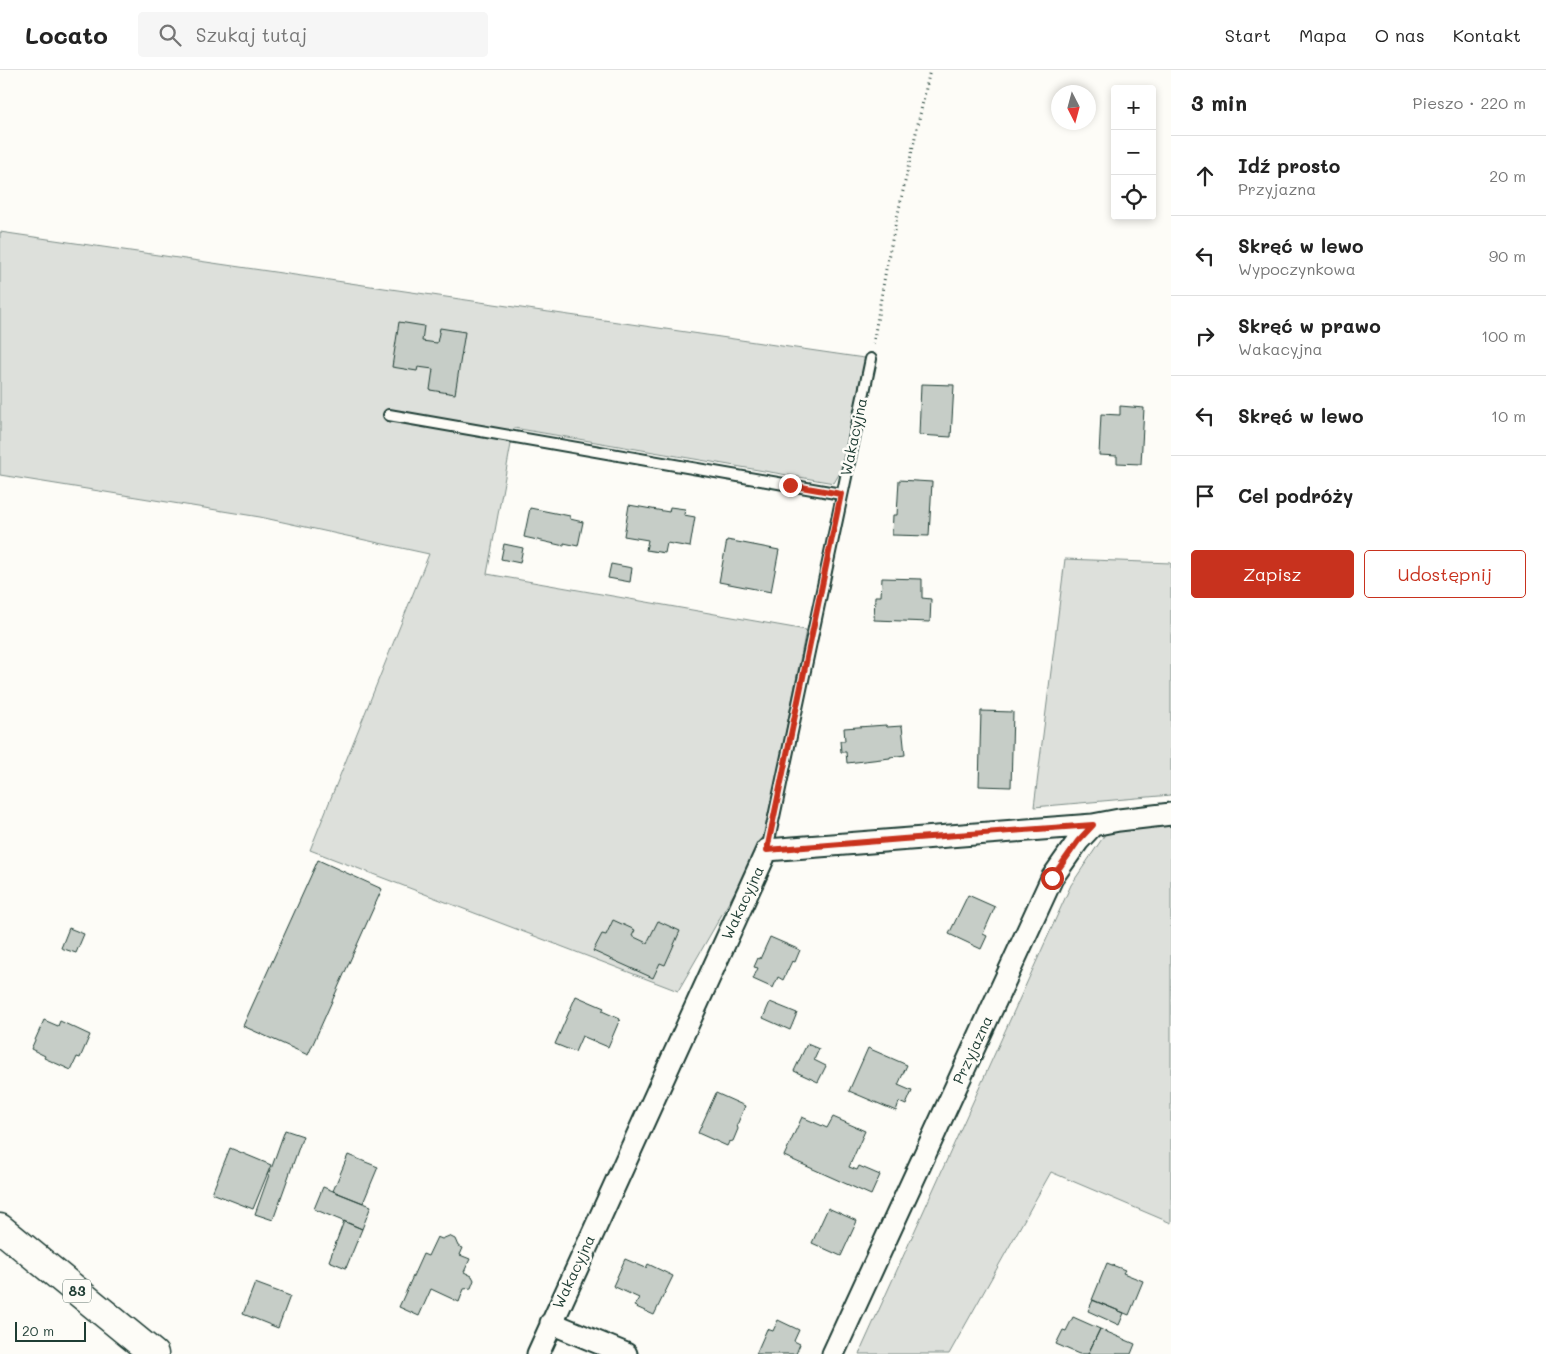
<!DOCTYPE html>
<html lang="pl">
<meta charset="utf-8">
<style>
body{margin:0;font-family:Mali,sans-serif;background:#f6f6f6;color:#222}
.controls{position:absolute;right:15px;top:15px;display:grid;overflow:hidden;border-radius:5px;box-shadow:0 2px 8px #0003}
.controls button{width:45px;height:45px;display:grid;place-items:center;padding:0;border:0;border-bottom:1px solid #e0e0e0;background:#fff;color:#222;font:25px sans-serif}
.compass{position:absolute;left:1051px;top:15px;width:45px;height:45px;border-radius:50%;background:#fff;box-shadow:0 2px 8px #0003;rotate:174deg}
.scale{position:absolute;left:15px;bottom:12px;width:71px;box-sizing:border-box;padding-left:5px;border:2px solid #1f3d34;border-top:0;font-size:14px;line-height:18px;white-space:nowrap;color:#1f3d34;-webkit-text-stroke:4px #fdfcf7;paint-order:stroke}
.stop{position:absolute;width:15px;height:15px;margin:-11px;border:4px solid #c8321e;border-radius:50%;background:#fff}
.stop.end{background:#c8321e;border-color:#fff;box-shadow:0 1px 5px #0008}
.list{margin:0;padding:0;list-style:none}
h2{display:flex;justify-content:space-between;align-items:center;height:65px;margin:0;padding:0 20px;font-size:21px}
h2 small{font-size:16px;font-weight:400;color:#767676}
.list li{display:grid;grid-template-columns:32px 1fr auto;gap:15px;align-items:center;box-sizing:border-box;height:80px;padding:0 20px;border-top:1px solid #e0e0e0}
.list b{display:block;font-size:19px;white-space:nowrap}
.list p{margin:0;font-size:16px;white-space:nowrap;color:#767676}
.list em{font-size:16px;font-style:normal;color:#767676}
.actions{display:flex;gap:10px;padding:15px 20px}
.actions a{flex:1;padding:11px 0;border:1px solid #c8321e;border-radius:5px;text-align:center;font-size:18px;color:#c8321e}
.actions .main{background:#c8321e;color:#fff}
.icon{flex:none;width:28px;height:28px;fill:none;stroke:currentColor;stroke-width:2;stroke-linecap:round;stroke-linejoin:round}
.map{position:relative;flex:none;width:1171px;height:1284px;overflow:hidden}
header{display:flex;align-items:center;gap:30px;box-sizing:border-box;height:70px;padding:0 25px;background:#fff;border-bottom:1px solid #e0e0e0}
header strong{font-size:24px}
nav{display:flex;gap:28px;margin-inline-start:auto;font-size:18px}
.search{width:350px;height:45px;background:#f6f6f6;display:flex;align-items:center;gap:12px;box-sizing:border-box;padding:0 18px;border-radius:5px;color:#767676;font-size:19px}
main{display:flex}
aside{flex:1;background:#fff}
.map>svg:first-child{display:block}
.green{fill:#dde0db;stroke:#7e8e88}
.building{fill:#c6cdc7;stroke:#1f3d34}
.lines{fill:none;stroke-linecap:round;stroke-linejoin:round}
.service-casing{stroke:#1f3d34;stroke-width:14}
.minor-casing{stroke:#1f3d34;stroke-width:25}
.primary-casing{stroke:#1f3d34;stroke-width:31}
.path{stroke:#1f3d34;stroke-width:3;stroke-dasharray:1 4;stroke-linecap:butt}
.service{stroke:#fdfcf7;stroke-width:10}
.minor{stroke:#fdfcf7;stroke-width:21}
.primary{stroke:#fdfcf7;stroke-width:28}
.route{stroke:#c8321e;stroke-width:6}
.labels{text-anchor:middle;stroke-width:5;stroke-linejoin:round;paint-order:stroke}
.shield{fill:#fdfcf7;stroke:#62766e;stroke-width:1}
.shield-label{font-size:14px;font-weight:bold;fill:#1f3d34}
.street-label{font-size:15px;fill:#1f3d34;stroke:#fdfcf7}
</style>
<header>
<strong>Locato</strong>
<div class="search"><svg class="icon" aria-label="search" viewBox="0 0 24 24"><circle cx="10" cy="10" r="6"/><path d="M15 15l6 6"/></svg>Szukaj tutaj</div>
<nav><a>Start</a><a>Mapa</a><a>O nas</a><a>Kontakt</a></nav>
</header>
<main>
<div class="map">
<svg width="1171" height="1284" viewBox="0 0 1171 1284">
<rect width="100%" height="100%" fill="#fdfcf7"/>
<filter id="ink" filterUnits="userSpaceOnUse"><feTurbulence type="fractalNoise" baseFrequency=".02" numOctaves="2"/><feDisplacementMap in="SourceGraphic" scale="10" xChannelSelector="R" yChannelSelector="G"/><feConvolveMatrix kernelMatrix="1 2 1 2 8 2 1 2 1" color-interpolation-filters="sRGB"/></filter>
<g filter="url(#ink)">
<!-- green -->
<path class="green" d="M0,162L871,289L852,382L834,413L514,358L487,504L806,560L764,771L678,921L310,780L429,484L260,447L0,405Z
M1065,489L1171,493V725L1034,737Z
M1171,753V1153L1051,1102L949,1284H859L1071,815L1108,760Z"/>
<!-- building -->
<path class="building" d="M399,252L424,256L422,271L437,273L440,258L465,262L455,324L430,320L433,299L418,297L417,301L392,297Z
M921,314L954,315L951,367L919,365Z
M1120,336L1144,338L1141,394L1117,393V386L1099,385L1101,344L1120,345Z
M899,410L932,412L929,466L892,465L893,445H897Z
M629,435L669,442L670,437L685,439L684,445L695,447L690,477L667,473L665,483L646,480L648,470L624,466Z
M530,438L570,446V449L583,452L578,476L564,473V476L524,467Z
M727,470L779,480L771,522L719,512Z
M504,474L523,478L520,493L501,489Z
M611,494L632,498L630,512L608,508Z
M882,508L922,509V528L931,529L930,552L874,550L875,526H881Z
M981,641L1013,642L1011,717L979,716Z
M886,655L887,657L902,656L905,685L890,687V688L847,693L846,682H841L840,671H845L844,658Z
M318,790L382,819L308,985L243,956Z
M968,825L995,837L983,864L987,866L981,879L949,864Z
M613,850L635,860L632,866L647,873L658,851L680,861L665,895L660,893L653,908L593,881L602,864L606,865Z
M69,858L84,864L76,883L61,878Z
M770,867L800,880L795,892L792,891L783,910L778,907L773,918L753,909L758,898L754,897L758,888L760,889Z
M576,926L604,938L602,941L620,949L608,977L582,966L575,982L555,974Z
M770,932L797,943L790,960L763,948Z
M44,950L58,956L60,951L90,965L80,988L77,987L71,1000L44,988L45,986L31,979Z
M807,974L819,979L814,990L826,996L818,1012L794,1001Z
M868,978L907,995L898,1015L912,1021L906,1035L899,1032L896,1041L849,1021Z
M716,1023L745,1036L737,1055L738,1059L733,1071L729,1072L727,1076L698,1063Z
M802,1047L827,1058L833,1047L865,1061L849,1097L857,1100L859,1096L880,1105L871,1125L784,1086Z
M285,1060L303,1066L273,1150L255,1144Z
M230,1078L271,1095L253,1139L212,1123Z
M348,1085L378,1097L363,1133L333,1121Z
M323,1117L371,1136L362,1159L314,1139Z
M828,1138L857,1151L841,1186L812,1173Z
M344,1151L362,1159L346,1198L329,1191Z
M449,1166L455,1169L458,1176L463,1178L460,1185L470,1189L464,1202L472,1206L474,1210L471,1218L464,1219L459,1232L431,1219L419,1246L399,1237L423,1184L428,1186L437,1167L442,1169Z
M625,1189L646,1198L648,1194L673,1206L654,1245L634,1236L639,1228L613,1216Z
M1107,1193L1125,1200L1123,1203L1143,1211L1129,1245L1092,1230Z
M255,1213L290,1226L278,1258L243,1244Z
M1093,1230L1124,1243L1119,1255L1088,1241Z
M1073,1247L1100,1259L1088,1284H1079L1056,1274L1063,1260L1066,1261Z
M778,1250L799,1260L794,1271L800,1274L796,1284H756L767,1259L773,1261Z
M1100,1259L1135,1274L1131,1284H1088Z"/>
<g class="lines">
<!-- service casing -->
<g class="service-casing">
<path id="service" d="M389,345L841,424
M767,780L871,289"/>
</g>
<!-- minor casing -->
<g class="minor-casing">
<path id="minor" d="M551,1253L626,1284
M538,1284L767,780L1093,755
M833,1284L1052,808L1078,771L1093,755L1119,750L1171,744"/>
</g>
<!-- primary casing -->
<g class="primary-casing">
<path id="primary" d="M0,1158L154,1284"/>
</g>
<!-- path -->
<path class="path" d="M873,274L888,188L930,0"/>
<!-- service -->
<use href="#service" class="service"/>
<!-- minor -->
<use href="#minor" class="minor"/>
<!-- primary -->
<use href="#primary" class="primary"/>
</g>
</g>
<g class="lines" filter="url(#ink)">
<!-- route -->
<path class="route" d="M790,415L841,424L767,780L903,769L1093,755L1078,771L1052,808"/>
</g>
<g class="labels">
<!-- shield labels -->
<rect class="shield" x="63" y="1209.5" width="28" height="23" rx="4"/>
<g class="shield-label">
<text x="77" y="1226">83</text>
</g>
<!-- street labels -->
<g class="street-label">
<text transform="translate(854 367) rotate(-78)" y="5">Wakacyjna</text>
<text transform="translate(743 833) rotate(-65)" y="5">Wakacyjna</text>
<text transform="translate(973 980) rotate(-65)" y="5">Przyjazna</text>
<text transform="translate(574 1202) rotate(-65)" y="5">Wakacyjna</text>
</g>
</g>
</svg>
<div class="controls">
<button>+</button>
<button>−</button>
<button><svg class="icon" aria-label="locate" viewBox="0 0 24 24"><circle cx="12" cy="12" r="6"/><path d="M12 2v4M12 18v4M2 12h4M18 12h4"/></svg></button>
</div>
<svg class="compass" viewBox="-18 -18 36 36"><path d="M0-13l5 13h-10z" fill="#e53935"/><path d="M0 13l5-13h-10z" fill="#767676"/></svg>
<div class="scale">20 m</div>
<div class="stop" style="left:1052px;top:808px"></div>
<div class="stop end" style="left:790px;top:415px"></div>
</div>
<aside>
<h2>3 min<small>Pieszo · 220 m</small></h2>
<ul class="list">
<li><svg class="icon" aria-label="ahead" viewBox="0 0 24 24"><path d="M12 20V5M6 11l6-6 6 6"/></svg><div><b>Idź prosto</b><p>Przyjazna</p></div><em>20 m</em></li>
<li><svg class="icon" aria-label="left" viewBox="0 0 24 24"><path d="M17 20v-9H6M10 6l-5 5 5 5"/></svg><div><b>Skręć w lewo</b><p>Wypoczynkowa</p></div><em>90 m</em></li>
<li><svg class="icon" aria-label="right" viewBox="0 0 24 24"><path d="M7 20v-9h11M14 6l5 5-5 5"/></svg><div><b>Skręć w prawo</b><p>Wakacyjna</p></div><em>100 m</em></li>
<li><svg class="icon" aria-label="left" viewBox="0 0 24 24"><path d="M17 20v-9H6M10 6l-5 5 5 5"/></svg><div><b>Skręć w lewo</b></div><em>10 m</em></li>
<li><svg class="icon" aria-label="arrive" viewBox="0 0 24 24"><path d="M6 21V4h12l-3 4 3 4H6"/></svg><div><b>Cel podróży</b></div></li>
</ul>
<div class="actions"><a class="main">Zapisz</a><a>Udostępnij</a></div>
</aside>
</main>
